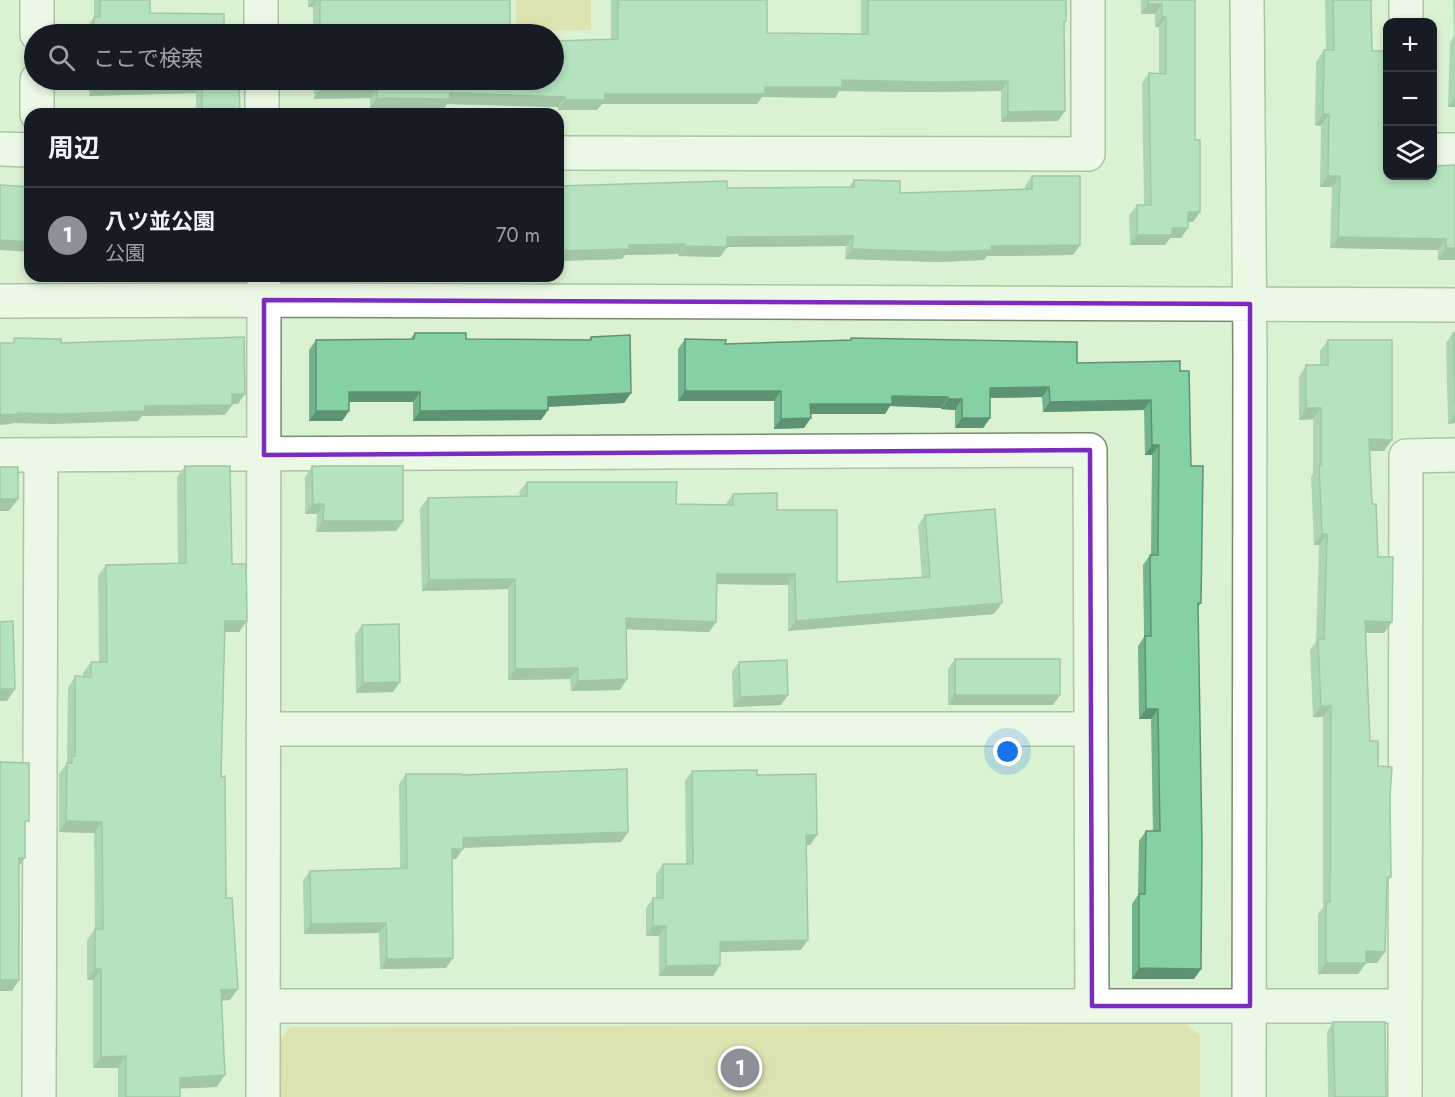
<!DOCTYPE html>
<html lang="ja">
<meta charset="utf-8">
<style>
body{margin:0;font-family:Jost,"Noto Sans JP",sans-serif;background:#242831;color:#f1f3f6}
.controls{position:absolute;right:18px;top:18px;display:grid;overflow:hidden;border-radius:12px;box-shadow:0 3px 9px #0003}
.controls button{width:54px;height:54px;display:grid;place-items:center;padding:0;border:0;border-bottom:2px solid #363941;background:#171b24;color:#f1f3f6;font:30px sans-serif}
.you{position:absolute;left:1008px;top:752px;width:21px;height:21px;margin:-15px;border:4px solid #fff;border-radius:50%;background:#1a73e8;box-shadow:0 0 0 9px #1a73e833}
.badge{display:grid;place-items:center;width:39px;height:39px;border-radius:50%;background:#8c9099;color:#fff;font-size:20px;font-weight:700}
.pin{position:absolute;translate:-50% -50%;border:3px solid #fff;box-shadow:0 2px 6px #0006}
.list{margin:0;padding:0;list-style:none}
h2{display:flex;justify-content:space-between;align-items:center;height:78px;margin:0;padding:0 24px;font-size:26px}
h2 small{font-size:20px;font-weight:400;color:#9ea1a6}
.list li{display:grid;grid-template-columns:39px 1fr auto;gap:18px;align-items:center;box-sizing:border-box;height:96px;padding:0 24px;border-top:2px solid #363941}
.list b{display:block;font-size:22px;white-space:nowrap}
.list p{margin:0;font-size:20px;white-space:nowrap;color:#9ea1a6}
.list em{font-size:20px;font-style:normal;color:#9ea1a6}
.icon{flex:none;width:33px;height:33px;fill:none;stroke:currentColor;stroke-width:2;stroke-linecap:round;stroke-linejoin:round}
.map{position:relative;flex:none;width:1455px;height:1097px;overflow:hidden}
.search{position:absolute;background:#171b24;box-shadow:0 3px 9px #0003;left:24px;top:24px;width:540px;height:66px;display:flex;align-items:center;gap:15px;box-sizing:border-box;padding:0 21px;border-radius:33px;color:#9ea1a6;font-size:22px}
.panel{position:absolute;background:#171b24;box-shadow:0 3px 9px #0003;left:24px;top:108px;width:540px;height:174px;border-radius:18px}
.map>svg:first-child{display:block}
.green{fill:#dfce8a}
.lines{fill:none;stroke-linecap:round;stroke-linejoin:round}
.minor-casing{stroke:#768b6e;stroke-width:36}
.minor{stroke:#fff;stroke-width:33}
.wall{fill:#73b38e}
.shaded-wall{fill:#5e9274}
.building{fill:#86d0a5;stroke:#5e9274;stroke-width:1.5}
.marked{fill:none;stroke:#7b2cbf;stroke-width:4.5;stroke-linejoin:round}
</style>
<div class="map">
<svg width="1455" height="1097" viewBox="0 0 1455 1097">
<rect width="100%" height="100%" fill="#dbf2d2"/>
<!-- green -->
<path class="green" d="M516,0H591V30L516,31Z
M1187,1024L1200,1036V1097H280V1040L290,1027Z"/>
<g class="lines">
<!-- minor casing -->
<g class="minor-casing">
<path id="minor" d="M37,0V34
M261,0V34
M1247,0L1250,354L1249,1097
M1406,22V0
M37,80V114
M262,80V114
M0,149L30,150
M1432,150H1455
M558,153L1088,154V0
M0,301L264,300L1455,305
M0,455L1090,450L1092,1006
M263,729H1091
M263,1006H1405
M39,1097L41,455
M263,1097L264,276
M1405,1097L1406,456L1455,455"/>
</g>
<!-- minor -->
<use href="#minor" class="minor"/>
</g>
<!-- wall -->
<path class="wall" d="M94,0H150V13L224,34H88L87,26L94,17Z
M308,0H510V32L520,34H313V7H308Z
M611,0H767V33L861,34V0H1066L1058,121L1001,122V91L921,92L839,91L835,98L762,97L757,104H602L597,110H558V107L447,104L443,110L370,108V98L314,99V80H554L611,40Z
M1141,0H1195V140L1200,212L1193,222H1188L1181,238H1170L1165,245H1130L1129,215L1137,205H1144L1142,83L1149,73H1159V27H1155V14H1141Z
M1325,0H1373L1371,1L1372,51L1388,176H1432L1455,260H1438V250L1330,248L1332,187H1320L1321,126L1315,125L1316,62L1324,50H1326Z
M1453,0H1455V107H1448L1450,43L1454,36Z
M89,80H239L240,114H196V93L89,96Z
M1032,176L1080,245L1073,255L987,256L984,260L940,262L845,259L846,246L727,247L720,257L678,256V254L625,255L622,259L558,261L727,188L849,187L854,180L900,193L1025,190V186Z
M415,333L466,339L589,340L591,337L631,393L624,403L548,407V410L541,420L413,421V402H349V411L342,421H309V350L316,340L410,339Z
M1453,333H1455V423L1448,424L1446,343Z
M851,338L1077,363L1180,371L1191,466L1201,603L1198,607L1201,969L1194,979H1132V904L1138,895L1139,841L1146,831H1153L1151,719H1139L1138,646L1144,637L1143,565L1150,555H1151L1152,455H1145L1144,410L1043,412L1042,397L990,398V418L983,428H955V410L941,409V408L890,406L885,414H811L804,428L774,429V401H678V349L685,339L725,344L849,340Z
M1328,340L1384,451H1370L1372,504L1378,557L1384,633H1366L1370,741L1378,766L1390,796L1387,883L1377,963H1366L1358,974H1318V914L1323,908V717H1313L1310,650L1316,642L1319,545H1314L1311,477L1313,473V419L1299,420V377L1306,365H1320V351Z
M185,466L232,564L247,621L239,632H225L221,777L230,1000L221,1001L217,1087L180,1088V1097H118V1068H93V980H87V940L95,929L94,833L59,832V774L67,763L68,688L75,676L83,677V673L91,662H99L98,576L106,565L178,563L177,477Z
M312,466L403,521L396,531L316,532L317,514H305V477Z
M527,482L676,504L725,505L733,494L777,510L837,582L922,578L918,526L925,515L994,614L788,631V585L717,584L716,622L709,632L626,629L620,690L571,691L570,679L508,680V589L422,591L420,508L428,498L520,496L519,492Z
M362,625L400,682L393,692L356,693L355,635Z
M955,659L1053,705H948V669Z
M739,662L781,705L733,707L732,672Z
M692,771L757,775L817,835L810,845H807L801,950L720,952L713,976H659V936H646V908L653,898H656V874L663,864H686L685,781Z
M406,774L462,775L628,832L621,842L463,848L456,859H452L453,958L446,968L380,969L379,933L304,934L303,881L310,871L400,868L399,784Z
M1333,1022L1386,1097H1328L1327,1032Z"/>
<!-- shaded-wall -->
<path class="shaded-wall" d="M313,0H318L313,7H308Z
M1148,4H1162L1155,14H1141Z
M1162,17H1166L1159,27H1155Z
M842,80L1008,81L1001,91L921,92L839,91L835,98L762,97L757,104H602L597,110H558L565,100L605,94L765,87Z
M202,84L196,93L89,96L95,87Z
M377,88L370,98L314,99L321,89Z
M450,93L565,97L558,107L447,104L443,110L370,108L377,98Z
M1455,97V107H1448Z
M1065,111L1058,121L1001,122L1008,112Z
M1323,114H1329L1321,126L1315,125Z
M1328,176H1340L1332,187H1320Z
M1188,212H1200L1193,222H1181Z
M1172,228H1188L1181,238H1170L1165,245H1130L1137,235Z
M853,236L846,246L727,247L720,257L678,256L685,246L727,237Z
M1338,237L1446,239L1438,250L1330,248Z
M0,240L30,242V252L0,250Z
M685,244L678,254L625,255L622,259L558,261V251L629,245Z
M1080,245L1073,255L987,256L984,260L940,262L845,259L852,249L991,246Z
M1446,248H1455V260H1438Z
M1049,387L1042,397L983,398L990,388Z
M685,391H781L774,401H678Z
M349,392H420L413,402H342Z
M631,393L624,403L541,407L548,397Z
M232,394H245L238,404H224Z
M892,396L948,397L941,408L890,406L885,414H803L810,404Z
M948,399H962L955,410L941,409Z
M1151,400L1144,410L1043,412L1050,402Z
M232,405L225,415L142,416L138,421L53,424L12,423L11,424L0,425V415L18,413L145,406Z
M1306,408H1321L1313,419L1299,420Z
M548,410L541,420L413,421L420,411Z
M316,411H349L342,421H309Z
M1455,414V423L1448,424Z
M811,418L804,428L774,429L781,419Z
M962,418H990L983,428H955Z
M1369,439L1392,440L1384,451H1361Z
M1152,445H1159L1152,455H1145Z
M0,499H18L9,511H0Z
M313,504H324L317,514H305Z
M323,521H403L396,531L316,532Z
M1322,534H1327L1319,545H1314Z
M717,574H795L788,585L709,584Z
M515,579L508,589L422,591L429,580Z
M1002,603L994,614L788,631L796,621Z
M626,618L716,622L709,632L618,629Z
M225,621H247L239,632H217Z
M1365,621L1392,622L1384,633H1357Z
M578,668L570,679L508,680L515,669Z
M627,679L620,690L571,691L578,681Z
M400,682L393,692L356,693L363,683Z
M0,689H15L7,701H0Z
M788,695L781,705L733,707L740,697Z
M955,695H1060L1053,705H948Z
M1321,706H1331L1323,717H1313Z
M1146,709H1158L1151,719H1139Z
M66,821L102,822L94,833L59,832Z
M628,832L621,842L456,848L463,838Z
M806,835H817L810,845H799Z
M452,849H463L456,859H444Z
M19,858H25L17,869Z
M386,923L379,933L304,934L311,924Z
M653,926H666L659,936H646Z
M808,940L801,950L713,952L720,942Z
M1366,951L1385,952L1377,963H1366L1358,974H1318L1326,963Z
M453,958L446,968L380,969L387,959Z
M720,965L713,976H659L666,966Z
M1139,968L1201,969L1194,979H1132Z
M95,969H101L93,980H87Z
M0,980H19L12,991H0Z
M238,989L230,1000L213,1001L221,990Z
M126,1056L118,1068H93L101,1057Z
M225,1075L217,1087L172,1089L180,1078Z"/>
<!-- building -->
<path class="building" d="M100,0H150V13L224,14V34H94V17H100Z
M320,0H510V32L520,33V34H320Z
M618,0H767V33L868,34V0H1066V21H1064L1065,111L1008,112V81L928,82L842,80V87H765V94H605V100H565V97L450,93V99L377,98V88L321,89V80H554V41L618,39Z
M1148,0H1195V140H1200V212H1188V228H1172V235H1137V205H1151L1149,73L1166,74V17H1162V4H1148Z
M1333,0H1371L1372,51H1388V176H1432V166L1455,165V248H1446V239L1338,237L1340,176H1328L1329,114H1323L1324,50H1334Z
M95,80H239L240,114H202V84L95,87Z
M1032,176H1080V245L991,246V250L947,252L852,249L853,236L727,237V247L685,246V244L629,245V249L558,251V186L727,181V188L854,187V180L900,181V193L1032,189Z
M0,185L30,187V242L0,240Z
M415,333H466V339L591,340V337L630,335L631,393L548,397V410L420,411V392H349V411H316V340L414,339Z
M1453,333H1455V402Z
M244,337L245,394H232V405L145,406V411L60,414L18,413V414L0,415V343H14V338L61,339V343Z
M851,338L1077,342V363L1180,361V371H1189L1191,466H1203L1201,603H1198L1202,845L1201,969L1139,968V894H1145L1146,831H1160L1158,709H1146L1145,636H1151L1150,555H1158L1159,445H1152L1151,400L1050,402L1049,387L990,388V418H962V399H948V397L892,396V404H810L811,418L781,419V391H685V339L726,340L725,344L851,340Z
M1328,340H1392V440L1369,439L1372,504H1376L1378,557H1393L1392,622L1365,621L1370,741H1378V766L1392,767L1390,796L1391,877L1387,878L1385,952L1366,951V963H1326V902H1330L1331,706H1321L1318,639H1324L1327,534H1322L1319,466H1321V408H1306V365H1328Z
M185,466H230L232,564H246L247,621H225L221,777L225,776L226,898H232L238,989L221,990L225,1075L180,1078V1097H126V1056L101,1057V969H95V929H103L102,822L66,821L67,763H72V756H75V676L91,677V662H107L106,565L186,563Z
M312,466H403V521H323L324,504H313Z
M0,467H18V499H0Z
M527,482H677L676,504L733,505V494L777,493V510H837V582L930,577L925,515L995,509L1002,603L796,621L795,574H717L716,622L626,618L627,679L578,681V668L515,669V579L429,580L428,498L527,496Z
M13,621L15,689H0V622Z
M399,624L400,682L363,683L362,625Z
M955,659H1060V695H955Z
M787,660L788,695L740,697L739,662Z
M0,762L29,763V821H25V858H19V980H0Z
M627,769L628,832L463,838V849H452L453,958L387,959L386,923L311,924L310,871L407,868L406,774H462V775Z
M757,770V775L816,774L817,835H806L808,940L720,942V965L666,966V926H653V898H663V864H693L692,771Z
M1333,1022H1385L1386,1097H1335Z"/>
<!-- marked area -->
<path d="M0 0H1455V1097H0ZM264,300L1250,304V1006H1092L1090,450L264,455Z" fill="#dbf2d2" fill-opacity=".55" fill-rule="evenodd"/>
<path class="marked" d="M264,300L1250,304V1006H1092L1090,450L264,455Z"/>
</svg>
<div class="controls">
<button>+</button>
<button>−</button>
<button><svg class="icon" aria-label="layers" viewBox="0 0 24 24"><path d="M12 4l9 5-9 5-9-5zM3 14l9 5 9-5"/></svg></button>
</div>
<div class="you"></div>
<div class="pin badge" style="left:740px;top:1068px">1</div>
<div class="search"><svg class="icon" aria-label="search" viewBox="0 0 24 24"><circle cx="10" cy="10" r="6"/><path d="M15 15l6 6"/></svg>ここで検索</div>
<section class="panel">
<h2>周辺<small></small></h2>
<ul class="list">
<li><span class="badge">1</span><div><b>八ツ並公園</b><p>公園</p></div><em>70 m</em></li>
</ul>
</section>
</div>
